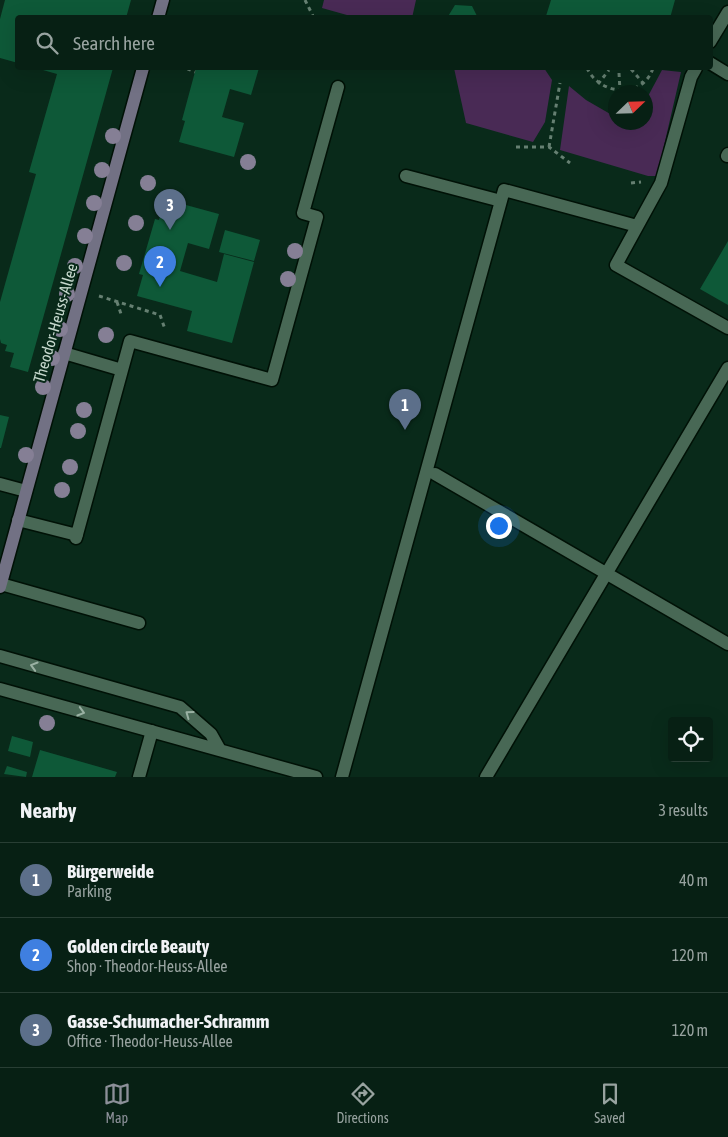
<!DOCTYPE html>
<meta charset="utf-8">
<style>
body{margin:0;font-family:"Asap Condensed",sans-serif;background:#152d22;color:#f1f3f6}
.controls{position:absolute;right:15px;bottom:15px;display:grid;overflow:hidden;border-radius:5px;box-shadow:0 5px 20px #0002}
.controls button{width:45px;height:45px;display:grid;place-items:center;padding:0;border:0;border-bottom:1px solid #283e34;background:#072014;color:#f1f3f6;font:25px sans-serif}
.compass{position:absolute;left:608px;top:85px;width:45px;height:45px;border-radius:50%;background:#072014;box-shadow:0 5px 20px #0002;rotate:67deg}
.you{position:absolute;left:498px;top:525px;width:18px;height:18px;margin:-12px;border:4px solid #fff;border-radius:50%;background:#1a73e8;box-shadow:0 0 0 8px #1a73e833}
.badge{display:grid;place-items:center;width:32px;height:32px;border-radius:50%;background:#8c9099;color:#fff;font-size:16px;font-weight:700}
.pin{position:absolute;translate:-50% -41px;filter:drop-shadow(0 1px 2px #0008)}
.pin::after{content:'';position:absolute;top:26px;width:18px;height:15px;background:inherit;clip-path:polygon(0 0,100% 0,50% 100%)}
.list{margin:0;padding:0;list-style:none}
h2{display:flex;justify-content:space-between;align-items:center;height:65px;margin:0;padding:0 20px;font-size:21px}
h2 small{font-size:16px;font-weight:400;color:#98a3a0}
.list li{display:grid;grid-template-columns:32px 1fr auto;gap:15px;align-items:center;box-sizing:border-box;height:75px;padding:0 20px;border-top:1px solid #283e34}
.list b{display:block;font-size:19px;white-space:nowrap}
.list p{margin:0;font-size:16px;white-space:nowrap;color:#98a3a0}
.list em{font-size:16px;font-style:normal;color:#98a3a0}
.icon{flex:none;width:28px;height:28px;fill:none;stroke:currentColor;stroke-width:2;stroke-linecap:round;stroke-linejoin:round}
.map{position:relative;flex:none;width:728px;height:777px;overflow:hidden}
.search{position:absolute;background:#072014;box-shadow:0 5px 20px #0002;left:15px;right:15px;top:15px;height:55px;display:flex;align-items:center;gap:12px;box-sizing:border-box;padding:0 18px;border-radius:5px;color:#98a3a0;font-size:19px}
.sheet{height:290px;background:#072014}
nav{display:flex;justify-content:space-around;align-items:center;box-sizing:border-box;height:70px;border-top:1px solid #283e34;background:#072014;font-size:14px;color:#98a3a0}
nav a{display:grid;justify-items:center;gap:2px}
nav .on{color:#8c9099}
.map>svg:first-child{display:block}
.green{fill:#492a55}
.building{fill:#0e5938}
.lines{fill:none;stroke-linecap:round;stroke-linejoin:round}
.lane-casing{stroke:#001106;stroke-width:15}
.secondary-casing{stroke:#001106;stroke-width:15}
.path{stroke:#668072;stroke-width:3;stroke-dasharray:4 4;stroke-linecap:butt}
.lane{stroke:#486855;stroke-width:12}
.secondary{stroke:#727184;stroke-width:12}
.tree{fill:#857f95}
.oneway{stroke:#9ab1a3}
.labels{text-anchor:middle;stroke-width:4;stroke-linejoin:round;paint-order:stroke}
.street-label{font-size:16px;fill:#c6d8cd;stroke:#092a1a}
</style>
<div class="map">
<svg width="728" height="777" viewBox="0 0 728 777">
<rect width="100%" height="100%" fill="#092a1a"/>
<!-- green -->
<path class="green" d="M324,0H416L412,18L354,17L322,8Z
M454,68H544L552,80L545,122L533,142L466,123Z
M662,70L681,72L657,176H648L560,150L569,86L586,100L612,115L615,114L616,122H646V100Z"/>
<!-- building -->
<path class="building" d="M5,0H131L126,18H18V63L0,58V19Z
M551,0H675L670,18H552L546,16Z
M455,5L472,6L478,18H447Z
M36,68H113L28,372L10,367L14,353L5,351L7,345L1,343L0,339V302L36,174L29,172L57,74Z
M196,68H259L251,95L230,89L222,117L244,123L234,157L179,142L185,121L182,120Z
M164,199L219,214L209,249L188,243L180,271L217,282L224,254L254,262L232,343L187,331L192,311L137,296L143,275L139,274L155,219L159,220Z
M225,230L260,240L254,261L219,252Z
M728,241V305L700,289Z
M0,415L9,417L1,448H0Z
M12,736L33,742L30,757L8,751Z
M40,750L117,772L115,777H32Z
M7,766L27,772L26,777L4,774Z"/>
<g class="lines">
<!-- lane casing -->
<g class="lane-casing">
<path id="lane" d="M710,42L728,12
M710,63L728,74
M696,68L691,77L661,183L616,265L728,328
M727,156L728,154
M406,176L501,201
M64,353L122,370
M435,474L728,644
M0,484L26,491
M18,520L77,535
M76,538L130,341L272,380L317,217L303,213L338,87
M1,584L139,623
M0,656L180,707L211,734L220,750
M0,689L316,777
M139,777L152,731
M342,777L504,190L637,226
M486,777L728,368"/>
</g>
<!-- secondary casing -->
<g class="secondary-casing">
<path id="secondary" d="M158,18L163,0
M0,587L143,68"/>
</g>
<!-- path -->
<path class="path" d="M305,0L314,18
M180,68L188,69
M188,68V69L195,72
M587,68C599,95 643,100 653,68
M631,69L643,83
M619,73L620,91
M598,84L609,70
M516,147H549L570,163
M549,147L560,83
M631,183L641,182
M99,296L160,315L165,329
M117,302L122,317"/>
<!-- lane -->
<use href="#lane" class="lane"/>
<!-- secondary -->
<use href="#secondary" class="secondary"/>
</g>
<!-- trees -->
<g class="tree">
<circle cx="113" cy="136" r="8"/>
<circle cx="248" cy="162" r="8"/>
<circle cx="102" cy="170" r="8"/>
<circle cx="148" cy="183" r="8"/>
<circle cx="94" cy="203" r="8"/>
<circle cx="136" cy="223" r="8"/>
<circle cx="85" cy="236" r="8"/>
<circle cx="295" cy="251" r="8"/>
<circle cx="124" cy="263" r="8"/>
<circle cx="75" cy="266" r="8"/>
<circle cx="288" cy="279" r="8"/>
<circle cx="67" cy="294" r="8"/>
<circle cx="60" cy="329" r="8"/>
<circle cx="106" cy="335" r="8"/>
<circle cx="52" cy="358" r="8"/>
<circle cx="43" cy="387" r="8"/>
<circle cx="84" cy="410" r="8"/>
<circle cx="78" cy="431" r="8"/>
<circle cx="26" cy="455" r="8"/>
<circle cx="70" cy="467" r="8"/>
<circle cx="62" cy="490" r="8"/>
<circle cx="47" cy="723" r="8"/>
</g>
<!-- one-way arrows -->
<defs><path id="oneway-chevron" d="M-2-3.5L2.5 0L-2 3.5" fill="none" stroke-width="1.6" stroke-linecap="round" stroke-linejoin="round" transform="scale(1.25)"/></defs>
<g class="oneway">
<use href="#oneway-chevron" transform="translate(34 666) rotate(-164)"/>
<use href="#oneway-chevron" transform="translate(81 712) rotate(16)"/>
<use href="#oneway-chevron" transform="translate(189 714) rotate(-144)"/>
</g>
<g class="labels">
<!-- street labels -->
<g class="street-label">
<text transform="translate(55 323) rotate(-74)" y="6">Theodor-Heuss-Allee</text>
</g>
</g>
</svg>
<div class="controls">
<button><svg class="icon" aria-label="locate" viewBox="0 0 24 24"><circle cx="12" cy="12" r="6"/><path d="M12 2v4M12 18v4M2 12h4M18 12h4"/></svg></button>
</div>
<svg class="compass" viewBox="-18 -18 36 36"><path d="M0-13l5 13h-10z" fill="#e53935"/><path d="M0 13l5-13h-10z" fill="#98a3a0"/></svg>
<div class="you"></div>
<div class="pin badge" style="left:405px;top:430px;background:#5c6f8a">1</div>
<div class="pin badge" style="left:160px;top:287px;background:#3f7fe0">2</div>
<div class="pin badge" style="left:170px;top:230px;background:#5c6f8a">3</div>
<div class="search"><svg class="icon" aria-label="search" viewBox="0 0 24 24"><circle cx="10" cy="10" r="6"/><path d="M15 15l6 6"/></svg>Search here</div>
</div>
<section class="sheet">
<h2>Nearby<small>3 results</small></h2>
<ul class="list">
<li><span class="badge" style="background:#5c6f8a">1</span><div><b>Bürgerweide</b><p>Parking</p></div><em>40 m</em></li>
<li><span class="badge" style="background:#3f7fe0">2</span><div><b>Golden circle Beauty</b><p>Shop · Theodor-Heuss-Allee</p></div><em>120 m</em></li>
<li><span class="badge" style="background:#5c6f8a">3</span><div><b>Gasse-Schumacher-Schramm</b><p>Office · Theodor-Heuss-Allee</p></div><em>120 m</em></li>
</ul>
</section>
<nav>
<a class="on"><svg class="icon" aria-label="map" viewBox="0 0 24 24"><path d="M3 6l6-2 6 2 6-2v14l-6 2-6-2-6 2zM9 4v14M15 6v14"/></svg>Map</a>
<a><svg class="icon" aria-label="directions" viewBox="0 0 24 24"><path d="M12 3l9 9-9 9-9-9zM9 14v-3h6M13 9l2 2-2 2"/></svg>Directions</a>
<a><svg class="icon" aria-label="saved" viewBox="0 0 24 24"><path d="M7 4h10v16l-5-4-5 4z"/></svg>Saved</a>
</nav>
